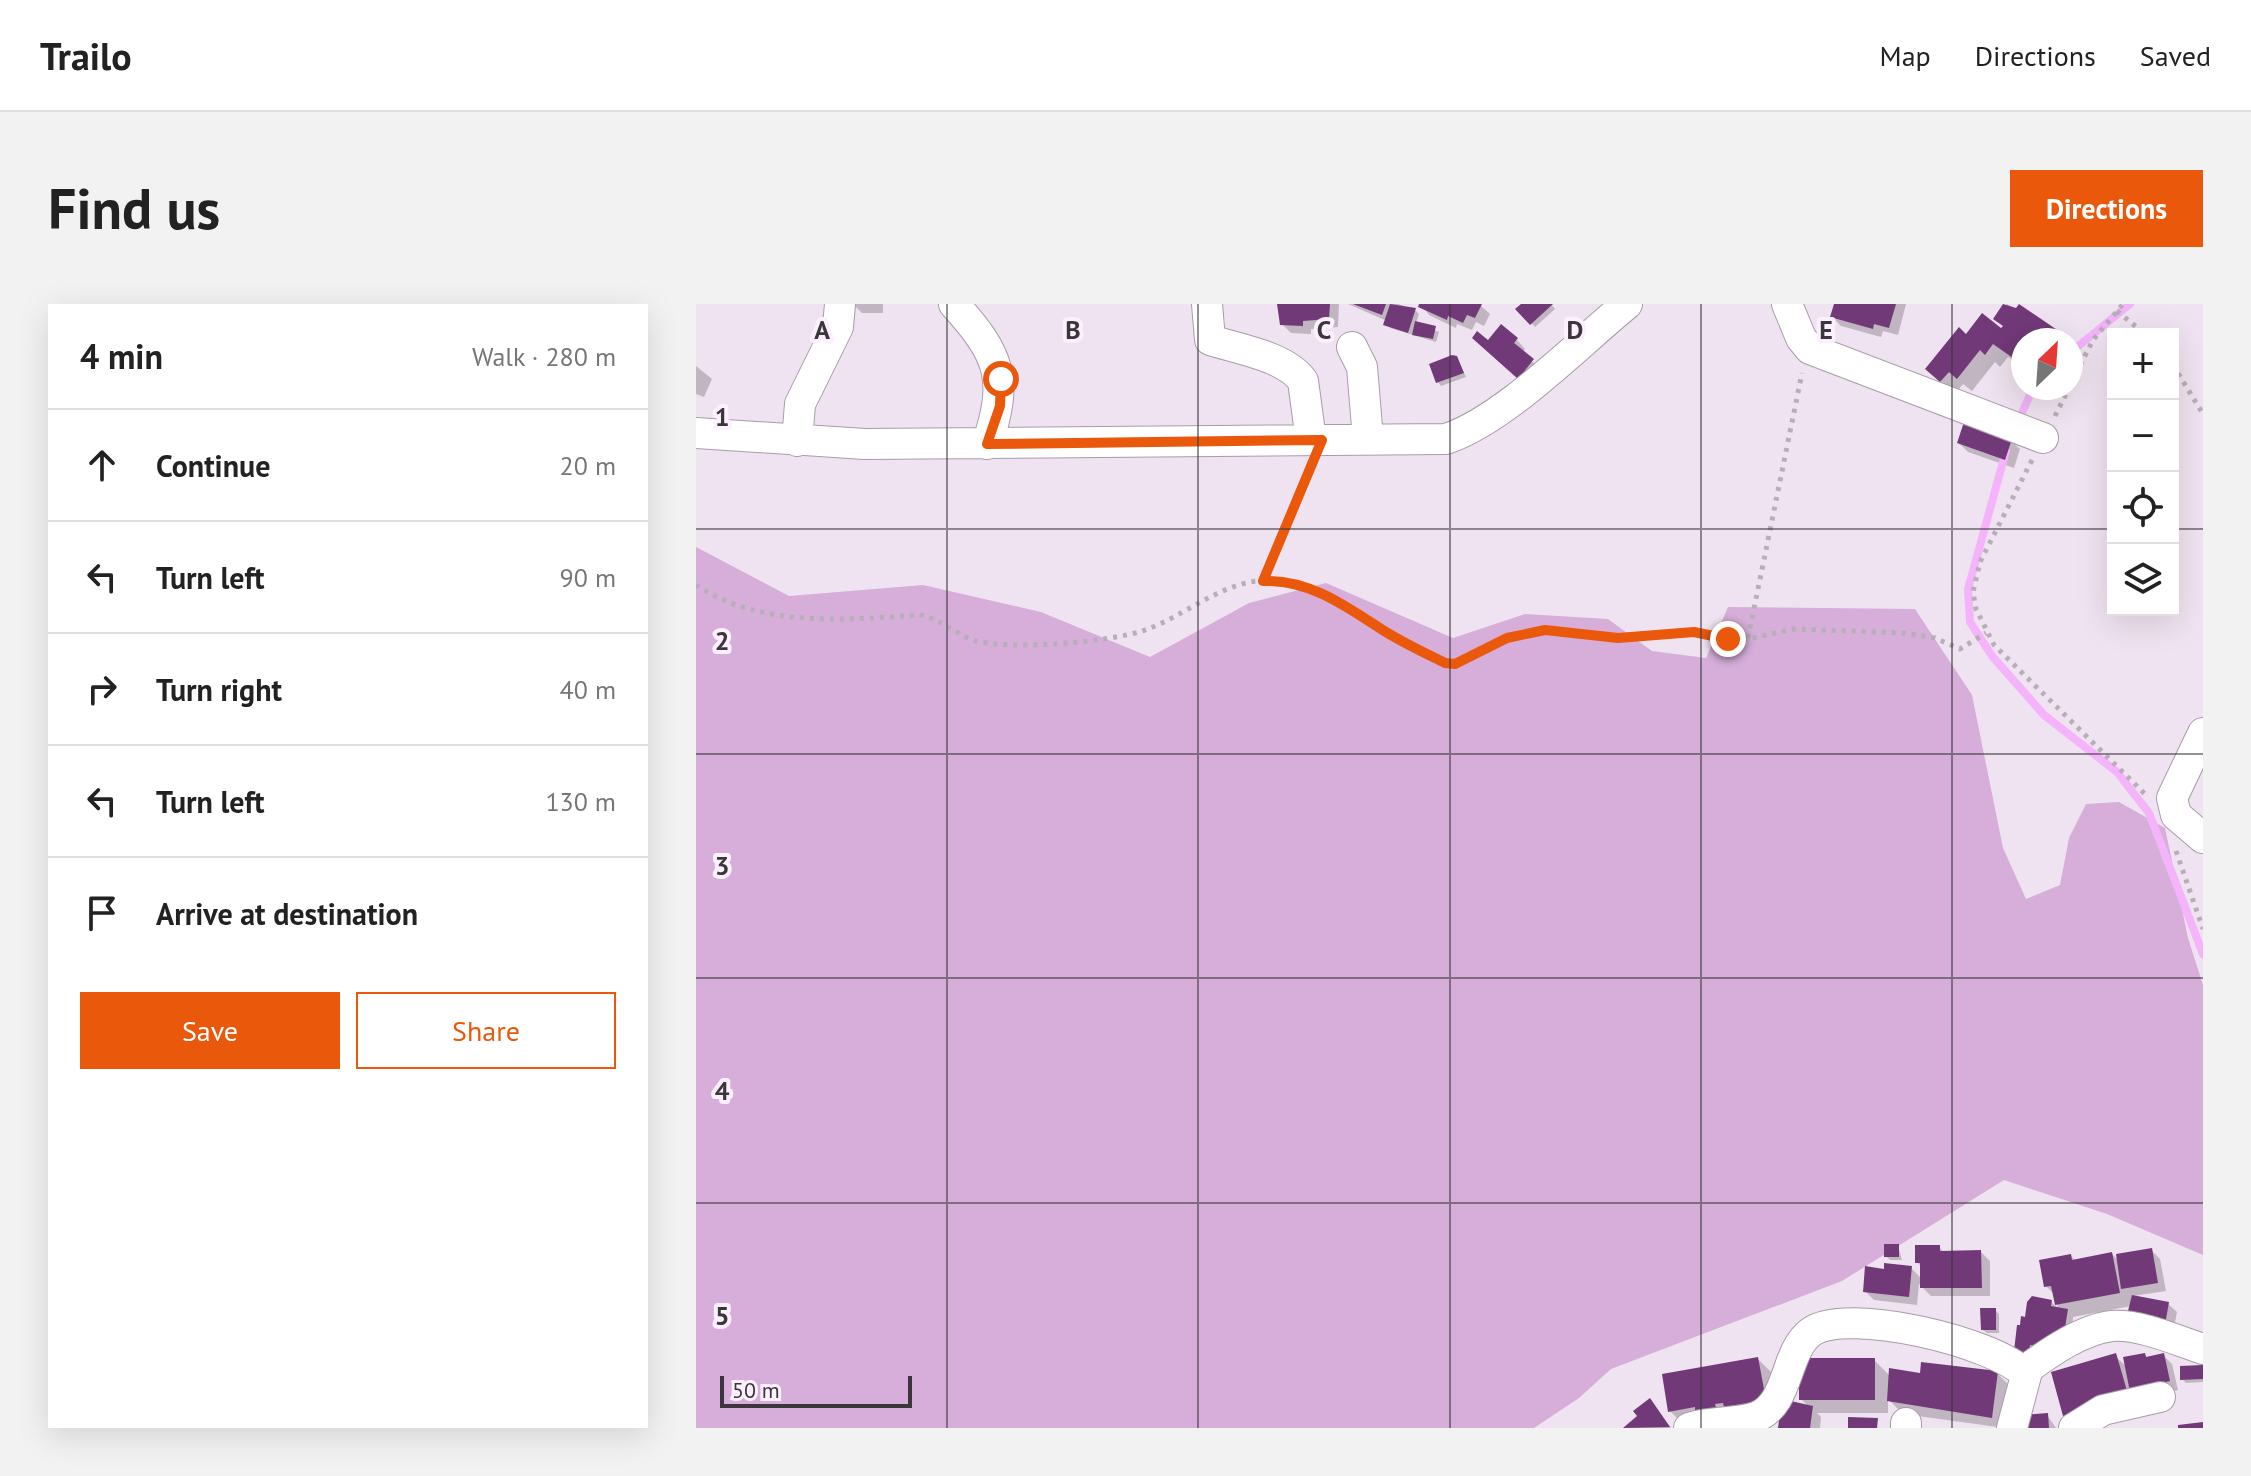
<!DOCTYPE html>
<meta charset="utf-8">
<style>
body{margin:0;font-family:"PT Sans",sans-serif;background:#f2f2f2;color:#222}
.controls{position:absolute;right:24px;top:24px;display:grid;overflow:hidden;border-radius:0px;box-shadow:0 8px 32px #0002}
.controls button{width:72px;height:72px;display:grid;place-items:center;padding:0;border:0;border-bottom:2px solid #e0e0e0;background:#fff;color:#222;font:40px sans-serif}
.compass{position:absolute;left:1315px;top:24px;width:72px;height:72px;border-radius:50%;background:#fff;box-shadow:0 8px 32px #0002;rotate:25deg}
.scale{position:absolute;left:24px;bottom:20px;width:192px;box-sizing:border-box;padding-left:8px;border:4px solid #3a363b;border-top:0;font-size:22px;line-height:28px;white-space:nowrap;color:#3a363b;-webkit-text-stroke:6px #fdf0fe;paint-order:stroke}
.stop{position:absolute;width:24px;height:24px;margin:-18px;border:6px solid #ea580c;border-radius:50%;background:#fff}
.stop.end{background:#ea580c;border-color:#fff;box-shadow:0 2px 8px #0008}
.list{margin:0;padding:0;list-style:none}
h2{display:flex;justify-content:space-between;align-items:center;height:104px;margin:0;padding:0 32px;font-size:34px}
h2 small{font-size:26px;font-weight:400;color:#767676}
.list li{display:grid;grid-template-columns:52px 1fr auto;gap:24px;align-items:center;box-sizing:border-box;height:112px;padding:0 32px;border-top:2px solid #e0e0e0}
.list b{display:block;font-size:30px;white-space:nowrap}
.list em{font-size:26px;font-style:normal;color:#767676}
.actions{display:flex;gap:16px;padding:24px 32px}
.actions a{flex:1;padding:18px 0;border:2px solid #ea580c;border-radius:0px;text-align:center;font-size:28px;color:#ea580c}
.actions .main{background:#ea580c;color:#fff}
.icon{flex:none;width:44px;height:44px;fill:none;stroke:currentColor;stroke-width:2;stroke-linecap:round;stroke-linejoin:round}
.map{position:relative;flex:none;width:1507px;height:1124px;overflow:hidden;border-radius:0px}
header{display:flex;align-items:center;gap:48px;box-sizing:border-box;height:112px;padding:0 40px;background:#fff;border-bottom:2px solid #e0e0e0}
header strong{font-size:38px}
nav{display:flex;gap:44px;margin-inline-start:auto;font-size:28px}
.intro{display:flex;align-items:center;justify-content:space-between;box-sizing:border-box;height:192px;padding:0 48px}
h1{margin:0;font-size:56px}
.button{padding:20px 36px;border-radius:0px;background:#ea580c;color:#fff;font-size:28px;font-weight:700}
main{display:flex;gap:48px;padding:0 48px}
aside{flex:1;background:#fff;border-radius:0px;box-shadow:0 8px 32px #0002}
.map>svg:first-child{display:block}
.green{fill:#d6aed9}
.shadow{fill:#0003}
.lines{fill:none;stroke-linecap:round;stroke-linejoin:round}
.stream{stroke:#f4b3fa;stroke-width:8}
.building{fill:#723978}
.minor-casing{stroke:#a89ca8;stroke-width:32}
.path{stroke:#b8aeb9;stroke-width:5;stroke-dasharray:4 6;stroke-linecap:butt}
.minor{stroke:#fff;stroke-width:30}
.route{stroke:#ea580c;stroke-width:10}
.grid{fill:none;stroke:#3a363b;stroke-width:2;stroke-opacity:0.55}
.grid-label{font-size:26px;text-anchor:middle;font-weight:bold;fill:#3a363b;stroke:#fdf0fe;stroke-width:8;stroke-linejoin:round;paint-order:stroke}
</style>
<header>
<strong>Trailo</strong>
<nav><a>Map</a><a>Directions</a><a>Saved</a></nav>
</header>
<div class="intro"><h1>Find us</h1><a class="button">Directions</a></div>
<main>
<aside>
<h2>4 min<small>Walk · 280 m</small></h2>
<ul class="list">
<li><svg class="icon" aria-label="ahead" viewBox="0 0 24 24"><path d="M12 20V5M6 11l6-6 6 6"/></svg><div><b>Continue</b></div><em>20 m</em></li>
<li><svg class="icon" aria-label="left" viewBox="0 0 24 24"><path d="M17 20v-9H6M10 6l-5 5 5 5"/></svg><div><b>Turn left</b></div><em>90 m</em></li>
<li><svg class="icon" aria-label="right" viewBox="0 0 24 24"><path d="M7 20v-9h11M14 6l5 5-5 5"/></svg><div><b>Turn right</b></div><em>40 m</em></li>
<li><svg class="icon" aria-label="left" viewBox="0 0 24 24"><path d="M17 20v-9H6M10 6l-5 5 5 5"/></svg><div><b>Turn left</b></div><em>130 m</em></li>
<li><svg class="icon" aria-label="arrive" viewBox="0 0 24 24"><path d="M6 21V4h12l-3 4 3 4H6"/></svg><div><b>Arrive at destination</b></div></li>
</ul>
<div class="actions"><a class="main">Save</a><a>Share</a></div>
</aside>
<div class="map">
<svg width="1507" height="1124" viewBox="0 0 1507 1124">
<rect width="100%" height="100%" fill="#f0e3f1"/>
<!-- green -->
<path class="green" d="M0,243L93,292L227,281L345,308L454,353L553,299L630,279L757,334L829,310L912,315L956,347L1010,354L1032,303L1219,305L1276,391L1307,544L1330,595L1364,581L1373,534L1390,500L1423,498L1469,524L1492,634L1507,681V951L1411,910L1308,876L1146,977L915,1065L883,1094L838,1124H0Z"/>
<!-- shadow -->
<path class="shadow" d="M157,0H187V9H166Z
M583,0H643L642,23L615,25V30L595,29L586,20Z
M652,0H702L719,6L723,10L720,19L743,28L740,38L694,24L691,17Z
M725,0H783L794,10L788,22L780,18L776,26L761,20L760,24L733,11Z
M828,0H855L859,5L839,23L822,5Z
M1140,0H1210L1202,31L1187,27L1185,33L1145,22L1136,13Z
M1311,0L1371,36H1327V63L1312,53L1304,63L1299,58L1276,87L1267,80L1259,90L1231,65L1270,32L1306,27L1308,23L1300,15Z
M821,36L829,45L826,48L845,66L831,83L792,39Z
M1375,40L1382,47L1375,58Z
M761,54L770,73L745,82L742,78Z
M0,62L16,75L8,93L0,90Z
M1315,137L1324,145L1318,164L1272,148L1263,139Z
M1202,942L1206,956H1194L1190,952Z
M1243,943L1249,949L1285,948L1294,957V992H1235L1223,980L1221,1001L1178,996L1169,987L1189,967L1215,964L1226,975V963L1221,958Z
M1455,946L1464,955L1470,987L1437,992L1472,1000L1481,1008L1477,1029L1435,1002L1377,1013L1376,1039L1342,1057L1320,1047L1355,998L1362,1004L1359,991L1350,982L1375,952L1380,957L1416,950L1423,957Z
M1299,1006L1303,1010V1029H1291L1287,1026Z
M1449,1051L1452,1054L1467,1051L1476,1060L1482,1086L1442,1096L1382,1124L1369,1111L1419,1052L1431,1063Z
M1062,1055L1075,1068L1082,1109L988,1121L974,1107Z
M1178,1056L1194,1072L1301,1069L1315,1083L1309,1124L1207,1110L1192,1095V1109H1121L1125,1113L1124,1124H1084L1113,1103L1105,1095Z
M1507,1063V1078L1490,1079L1486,1075Z
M954,1097L975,1124H930L944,1113Z
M1351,1111L1360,1124H1323Z"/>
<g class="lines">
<!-- stream -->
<path class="stream" d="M1375,48L1434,0
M1321,120L1337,84
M1310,147L1272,285L1274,318L1296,352L1348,411L1421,468L1453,509L1507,650"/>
</g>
<!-- building -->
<path class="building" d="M581,0H634L633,15L607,17V22L584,21Z
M657,0H690L686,11Z
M694,0L720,4L712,29L687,21Z
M723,0H786L779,14L771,11L767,19L752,12L751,16L722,3Z
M825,0H857L834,21L819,5Z
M1138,0H1200L1193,24L1178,20L1177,25L1134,13Z
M1307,0L1320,4L1323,0L1370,32L1367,36H1327V61L1297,40L1289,51L1284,46L1261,75L1253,68L1244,78L1229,65L1263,23L1270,30L1286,9L1305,24L1307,22L1297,15Z
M719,17L740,22L737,35L716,31Z
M805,20L822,34L818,39L838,55L822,75L776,34L781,27L792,36Z
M756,51L761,52L768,69L740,79L733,60Z
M1268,118L1316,135L1309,156L1261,139Z
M1188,940H1203V953H1188Z
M1219,941H1244V947L1285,946L1286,984H1224V959H1219Z
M1456,944L1462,979L1425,985L1420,950Z
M1416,948L1424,989L1359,1001L1355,982L1348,983L1343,956L1375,950L1376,956Z
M1188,959L1216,962L1213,993L1167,988L1169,962L1188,965Z
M1436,991L1473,998L1469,1021L1431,1011Z
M1336,992L1356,996L1355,1002L1372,1005L1368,1030L1351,1043L1334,1041L1333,1049L1318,1047L1321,1021H1324L1325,1012L1329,1013L1331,998Z
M1284,1004H1300V1026H1285Z
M1420,1049L1432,1090L1367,1112L1355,1068Z
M1449,1049L1450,1053L1468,1049L1474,1077L1434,1088L1427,1053Z
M1062,1053L1070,1096L1028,1103L1027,1099L1019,1100L1020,1104L999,1108V1103L972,1108L966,1070Z
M1103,1054H1179V1096H1103Z
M1225,1058L1302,1067L1296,1114L1191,1097L1193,1064L1224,1069Z
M1507,1061V1075L1484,1076V1062Z
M954,1094L974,1123L927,1124L941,1112L937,1107Z
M1086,1095L1117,1102L1114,1124H1082Z
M1352,1109L1353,1124H1320L1325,1111Z
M1152,1113L1182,1114L1181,1124H1152Z
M1507,1118V1124H1482V1121Z"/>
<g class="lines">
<!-- minor casing -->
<g class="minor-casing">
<path id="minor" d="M258,0C304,51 313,75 291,140
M511,0L514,36C542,45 589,52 607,77L615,136
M1091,0L1105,34L1114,45L1347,134
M656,43L666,63L672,135
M0,129L169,140L750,135C808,116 882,40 931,0
M101,137L104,100L142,23L144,0
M1507,429L1476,494L1480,511L1507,534
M993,1124C1015,1117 1039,1120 1060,1113C1094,1100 1088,1048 1115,1028C1151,1002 1301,1039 1329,1070
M1210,1124V1119
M1316,1124L1332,1064C1354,1048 1387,1025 1416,1022C1444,1020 1480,1036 1507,1045
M1378,1124L1407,1106L1464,1093"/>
</g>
<!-- path -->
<path class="path" d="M1421,7L1449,30
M1477,61L1507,110
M1375,79L1397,36L1427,0
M1359,112L1373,84
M1336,156L1284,258L1277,288L1280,305L1298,341L1451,492
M567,277L614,164
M0,281C65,324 148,316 223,311C244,314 258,329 277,336C310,347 412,338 446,327C490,313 531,271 581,277C622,282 651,304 685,325C705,337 727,348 749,359L759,360L811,334L849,326L922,334L998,328L1032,335H1052L1098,325L1208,329L1239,334L1264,345L1290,329
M1052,334L1106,69
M1480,547L1507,625"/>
<!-- minor -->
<use href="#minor" class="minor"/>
</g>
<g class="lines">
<!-- route -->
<path class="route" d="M305,75L304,102L291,140L626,136L567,277C611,275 647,300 682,323C703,337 727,348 749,359L759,360L811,334L849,326L922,334L998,328L1032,335"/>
</g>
<!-- grid -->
<path class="grid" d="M251,0V1124M502,0V1124M754,0V1124M1005,0V1124M1256,0V1124M0,225H1417M1477,225H1507M0,450H1507M0,674H1507M0,899H1507"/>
<g class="grid-label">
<text x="126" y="35">A</text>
<text x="377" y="35">B</text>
<text x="628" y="35">C</text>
<text x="879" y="35">D</text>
<text x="1130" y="35">E</text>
<text x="26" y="122">1</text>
<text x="26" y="346">2</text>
<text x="26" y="571">3</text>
<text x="26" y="796">4</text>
<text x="26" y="1021">5</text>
</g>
</svg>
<div class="controls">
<button>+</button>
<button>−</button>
<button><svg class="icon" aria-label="locate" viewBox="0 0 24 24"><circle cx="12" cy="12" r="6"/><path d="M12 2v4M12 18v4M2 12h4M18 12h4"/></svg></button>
<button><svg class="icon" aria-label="layers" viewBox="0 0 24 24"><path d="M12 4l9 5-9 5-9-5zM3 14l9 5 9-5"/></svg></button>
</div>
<svg class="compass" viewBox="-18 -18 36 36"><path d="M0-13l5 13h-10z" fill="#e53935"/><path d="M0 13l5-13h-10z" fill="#767676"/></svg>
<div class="scale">50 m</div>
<div class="stop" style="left:305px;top:75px"></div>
<div class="stop end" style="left:1032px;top:335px"></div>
</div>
</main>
